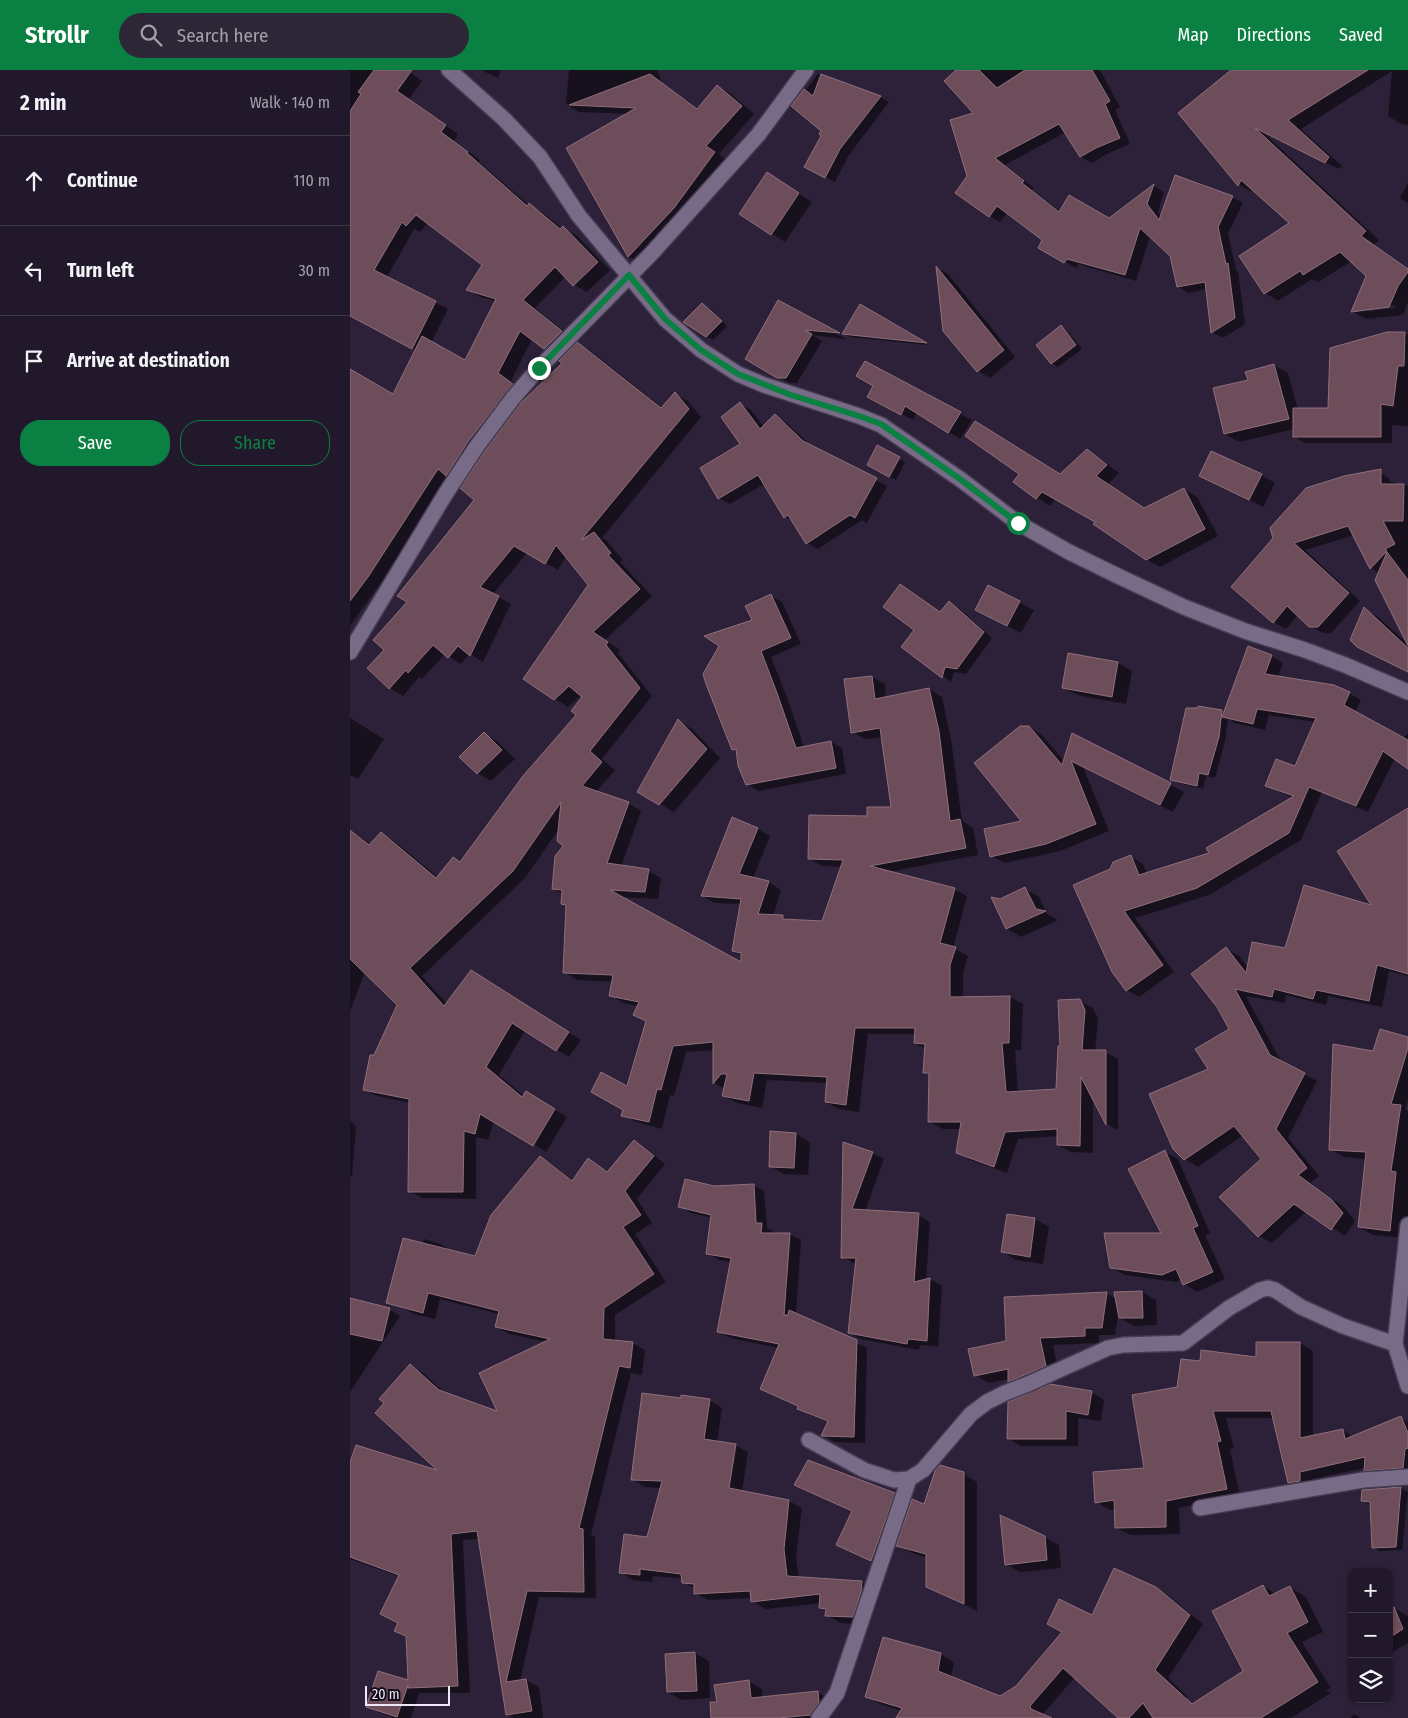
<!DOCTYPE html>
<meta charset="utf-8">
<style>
body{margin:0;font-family:"Fira Sans Condensed",sans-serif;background:#2d2637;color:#f1f3f6}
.controls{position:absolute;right:15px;bottom:15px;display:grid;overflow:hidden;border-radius:10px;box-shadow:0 1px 4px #0004}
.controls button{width:45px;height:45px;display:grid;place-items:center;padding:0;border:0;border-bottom:1px solid #3e3847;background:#21192b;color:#f1f3f6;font:25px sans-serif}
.scale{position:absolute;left:15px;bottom:12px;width:85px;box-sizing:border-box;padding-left:5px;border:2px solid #eee7f8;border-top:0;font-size:14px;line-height:18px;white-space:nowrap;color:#eee7f8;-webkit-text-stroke:4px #120d18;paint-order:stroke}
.stop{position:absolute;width:15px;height:15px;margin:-11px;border:4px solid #0b8043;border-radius:50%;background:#fff}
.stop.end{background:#0b8043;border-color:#fff;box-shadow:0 1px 5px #0008}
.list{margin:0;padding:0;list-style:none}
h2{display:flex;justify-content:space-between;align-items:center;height:65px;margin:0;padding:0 20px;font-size:21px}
h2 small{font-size:16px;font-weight:400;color:#a2a0a9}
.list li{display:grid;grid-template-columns:32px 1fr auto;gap:15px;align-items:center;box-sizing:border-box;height:90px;padding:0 20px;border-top:1px solid #3e3847}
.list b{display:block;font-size:19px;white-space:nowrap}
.list em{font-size:16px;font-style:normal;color:#a2a0a9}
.actions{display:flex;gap:10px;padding:15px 20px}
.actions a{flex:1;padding:11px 0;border:1px solid #0b8043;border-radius:20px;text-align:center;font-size:18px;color:#0b8043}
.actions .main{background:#0b8043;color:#fff}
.icon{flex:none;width:28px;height:28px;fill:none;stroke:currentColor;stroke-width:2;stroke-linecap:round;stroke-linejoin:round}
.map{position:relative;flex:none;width:1058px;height:1648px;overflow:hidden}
header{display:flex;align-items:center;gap:30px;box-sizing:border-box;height:70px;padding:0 25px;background:#0b8043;color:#fff}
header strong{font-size:24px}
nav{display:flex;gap:28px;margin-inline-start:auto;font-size:18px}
.search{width:350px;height:45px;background:#2d2637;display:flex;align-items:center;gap:12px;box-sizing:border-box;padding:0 18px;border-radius:28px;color:#a2a0a9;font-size:19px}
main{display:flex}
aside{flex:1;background:#21192b}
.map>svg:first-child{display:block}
.shadow{fill:#0007;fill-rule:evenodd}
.building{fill:#6d4d59;stroke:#916f7c}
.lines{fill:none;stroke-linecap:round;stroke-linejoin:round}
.minor-casing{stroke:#453b50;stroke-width:18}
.minor{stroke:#786b88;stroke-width:15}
.route{stroke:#0b8043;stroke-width:6}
</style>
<header>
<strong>Strollr</strong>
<div class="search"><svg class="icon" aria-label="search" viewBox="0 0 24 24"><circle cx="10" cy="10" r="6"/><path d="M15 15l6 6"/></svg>Search here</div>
<nav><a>Map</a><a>Directions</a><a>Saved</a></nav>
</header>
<main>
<aside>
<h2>2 min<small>Walk · 140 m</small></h2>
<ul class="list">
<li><svg class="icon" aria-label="ahead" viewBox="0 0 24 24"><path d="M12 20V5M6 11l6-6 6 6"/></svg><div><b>Continue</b></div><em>110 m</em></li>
<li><svg class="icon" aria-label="left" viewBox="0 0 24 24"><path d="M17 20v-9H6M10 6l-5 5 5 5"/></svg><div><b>Turn left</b></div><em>30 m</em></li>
<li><svg class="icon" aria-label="arrive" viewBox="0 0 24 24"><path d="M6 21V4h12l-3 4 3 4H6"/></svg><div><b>Arrive at destination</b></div></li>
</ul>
<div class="actions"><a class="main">Save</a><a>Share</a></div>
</aside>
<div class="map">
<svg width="1058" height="1648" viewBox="0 0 1058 1648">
<rect width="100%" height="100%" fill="#2c2139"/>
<!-- shadow -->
<path class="shadow" d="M0,0H57L72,11L59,29L108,64L104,71L130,90L129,92L179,135L192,142L212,158L226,165L260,200L237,222L224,215L216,206L185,238L224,269L208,286L182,269L161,311L175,322L100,407L30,514L0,556V301L43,326L67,281L23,257L0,232ZM78,153L133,194L117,219L130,227L146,231L115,291L81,273L98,239L37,207L64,159L70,162Z
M131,0H151L148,8Z
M219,0H307L312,13L348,39L368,16L381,24L404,44L369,84L378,91L293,194L279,187L218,78L278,44L229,42L216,34Z
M608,0H750L770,37L765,40L780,74L757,84L742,93L731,87L716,62L655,95L684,118L682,120L711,142L759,150L804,116L814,122L808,142L812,147L882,127L893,133L878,163L886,200L888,201L895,254L873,268L862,262L857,219L839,223L828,217L821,186L800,166L786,211L728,194L726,198L690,177L694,170L657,143L650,152L640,146L619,107L625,43Z
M883,0H1058V55L1051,54L1038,46L1042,1L951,59L992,96L989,99L914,63L1029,170L1024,175L1058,199V232L1053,245L1016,249L1003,242L1018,206L1002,191L968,212L962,209L928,231L915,223L941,153L903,119L902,122L889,115L830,43ZM1045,235V238L1019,241V239Z
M468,4L530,27L539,32L499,85L485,112L466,102L473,60L443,36Z
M431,112L462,132L435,172L391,144Z
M1058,113V133L1050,128Z
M587,198L598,204L665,287L640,308L628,301Z
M428,231L496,269L462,265L472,271L447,313H439L397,289Z
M352,235L359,238L377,256L363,270L357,266Z
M511,236L578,275L500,267L494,264Z
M711,257L717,261L732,279L708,297L701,293Z
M1037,263L1058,264V356L1042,355V373H955L944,367V359L889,372L875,364L899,311L924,295L938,303L948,340H980Z
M227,274L240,281L313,338L325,324L338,331L351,347L252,468L257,471L273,490L270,492L302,526L255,570L270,580L268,583L302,626L252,689L265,700L246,722L278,733L291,741L271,797L298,801L311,808L308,829L270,827L393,894L392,886L383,881L391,834L365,833L352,826L408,759L420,766L403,808L419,812L431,820L423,846H433L441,851L473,853L492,797L473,796L460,789L518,747L542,739L532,667L515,669L502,662L522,607L535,614L536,628L579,619L592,627L601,669L612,751L623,758L628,785L538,802L604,819L617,826L603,878L618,886L613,903V928L660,927L673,934L671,980H665L668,1022L707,1020L712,977L729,931L743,938L748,949L745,982H755L768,989V1060L757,1054L743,1028V1083L721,1082L708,1075V1066L668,1069L657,1103L620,1090L607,1082L611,1059H593L580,1052V1005L574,1002L576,979L565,973L566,964H518L509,1042L489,1039L476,1032L478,1013L417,1010L412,1038L387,1033L374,1026L375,1019L364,1013V980L336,982L324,1026L320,1025L312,1059L286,1052L273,1045L278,1018L297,952L285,945L289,936L273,933L260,925L263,912L227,910L214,902L217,836L212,834L213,824L203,819L215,776L209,759L175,808L72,906L97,934L134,909L231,970L219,987L175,960L149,1005L174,1026L176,1023L217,1047L196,1082L144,1051L138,1070L126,1067V1129L72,1128L59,1121L60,1033L27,1026L14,1019L24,987L48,935L15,902L0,941V759L21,775L32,763L44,771L88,807L104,788L111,793L228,644L233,627L231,625L218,637L175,609L239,515L216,486L208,500L178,482L143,524L161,534L133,592L120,584L111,594L95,584L72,609L69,607L53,626L40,618L19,598L36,580L59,532Z
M515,293L622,350L610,369L567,342L563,350L530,333Z
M390,334L401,340L414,357L425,346L436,352L462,377L537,416L517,453L512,450L468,479L457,473L443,451L435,447L414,414L380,434L369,428L392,374Z
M737,381L750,389L769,403L758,414L795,439L834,419L847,427L868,466L810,497L796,489L747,452L706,428L700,436L664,412L711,405Z
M549,388L555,392L546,410L518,395Z
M1027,401L1039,408V411L1058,416V511H1041L1021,498L1004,465L955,480L1010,531L981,563H973L960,556L948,545L936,559L924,552L883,517Z
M911,405L925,413L913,437L865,413Z
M639,516L684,540L671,563L641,547Z
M421,526L432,532L451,574L421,587L438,630L454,677L481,672L492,678L496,704L408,721L397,714L388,682L383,679Z
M600,533L609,538L642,568L616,604L604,602L601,612L553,577L566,559L591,543Z
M1014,539L1028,547L1058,574V602L1008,576Z
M719,585L768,593L782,601L776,634L727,625L713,617Z
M921,586L933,593L928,607L999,623L1011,630L1005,642L1052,669L1058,663V697L1045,688L1018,742L972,722L951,770L859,825L785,848L824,902L789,927L777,920L763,902L761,800L781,787L793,794L797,804L861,784L944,728L929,722L917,716L946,698L966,652L919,645L915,660L885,653L878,649L875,671L865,708L856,706L853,719L828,713L822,709L849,638L874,643Z
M0,648L34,669L8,709L0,705Z
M329,651L342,659L370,688L324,742L289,722Z
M679,657L692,665L714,691L723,664L834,722L823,742L733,697L759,761L710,781L655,793L641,786L673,751Z
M135,664L148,672L165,689L141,711L127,703Z
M1055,741H1058V775L1042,774L1054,794L1023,813L1058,821V906L1039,901L1032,937L978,926L976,935L936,925L935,933L896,926L932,993L967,1011L938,1068L969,1106L960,1113L994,1137L1005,1151L995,1166L957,1141L922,1173L909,1166L871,1127L912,1089L893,1065L848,1097L835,1089L824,1078L801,1025L859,999L847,980L881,959L868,937L843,904L876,879L889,886L898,898L903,874L936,880L955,817L1024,837L989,781Z
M675,819L689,827L697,844L708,850L671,867L657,859L643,829L650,831Z
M1031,960L1058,969V1031L1055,1039L1058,1041V1156L1056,1168L1023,1165L1009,1157L1016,1089L994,1087L980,1079L1024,983Z
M0,1050L6,1057L2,1107L0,1105Z
M446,1064L460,1072L458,1105L434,1104L420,1096Z
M284,1072L296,1079L315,1094L287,1129L302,1153L285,1164L316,1212L265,1245V1271L282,1273L295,1280L292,1305L281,1303L241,1465L245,1467L246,1528L189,1527L170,1611L176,1610L189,1617L193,1648H164L157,1644L130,1469L113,1470L120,1623H69L61,1648H44L30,1643L18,1636L59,1612L57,1567L46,1560L49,1553L51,1507L0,1489V1396L92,1403L36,1333L60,1296L73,1303L96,1324L149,1343L197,1272L159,1264L146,1257L149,1244L90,1229L85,1249L64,1244L52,1237L74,1169L90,1174L102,1181L126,1188L190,1088L203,1095L223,1111L239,1090L259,1102Z
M494,1074L522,1083L534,1089L515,1141L568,1145L580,1152L576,1210L580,1209L592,1216L588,1277L570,1275L569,1280L511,1269L499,1263L506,1194L492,1187Z
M815,1082L828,1089L860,1163L855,1165L875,1209L847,1222L834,1214L832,1209L826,1212L775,1205L761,1197L813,1164Z
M403,1115L414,1121L417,1158L423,1161V1164H439L451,1170L446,1244L517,1278L515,1373L484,1372L473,1365L479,1352L459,1345L448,1338L449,1337L411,1319L429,1278L380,1268L369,1262L382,1192L369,1190L357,1183L362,1148L341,1143L330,1136L364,1118Z
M685,1149L699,1157L693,1194L666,1190L653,1182Z
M792,1222L806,1230L807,1255L784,1256L768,1247L765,1265H749V1273L703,1275L709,1304L673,1319L659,1311V1309L639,1313L625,1305L658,1272L656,1228L757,1224L767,1229Z
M0,1230L39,1239L50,1246L0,1322Z
M950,1273L963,1281V1366L993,1360L1004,1367L1051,1348L1058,1352V1406L1028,1408L1015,1400V1398L963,1409V1419L952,1420L939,1413L924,1348H876L884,1378L880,1379L890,1426L829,1438L830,1464L780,1465L766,1458L765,1439L760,1440L746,1432L796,1399L828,1318L851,1293L907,1288Z
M741,1322L754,1330L751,1351L728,1348V1376H671L658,1368Z
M332,1329L359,1330L372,1338L367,1372L385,1375L398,1382L392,1422L439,1431L452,1438L446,1487L449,1508L512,1512L525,1520L516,1554L490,1553L477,1545V1541L470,1538L471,1533L416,1539L402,1531V1528L358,1530L345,1523V1519L333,1512V1509L303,1506L302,1512L283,1510L270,1502L298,1468L312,1418L295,1417L282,1409Z
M613,1404L627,1412V1541L577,1516V1488L562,1483L548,1475L574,1435Z
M1051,1418L1058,1422L1052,1480L1029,1481L1023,1477L1021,1435L1012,1431L1013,1421Z
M455,1419L544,1424L553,1429L531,1496L497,1480L503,1442Z
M694,1467L709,1475L711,1498L670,1502L656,1494Z
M913,1516L926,1524L940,1517L956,1527L973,1562L952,1572L981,1618L976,1620L981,1623L941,1648H842L894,1602Z
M806,1518L820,1527L853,1554L818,1608L838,1627L807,1641L800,1648H770L725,1607L693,1644L696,1648H547L552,1641L530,1634L516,1626L590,1584L604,1592L601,1608L649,1628L666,1617L743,1547Z
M1044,1538L1058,1546V1573L1039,1584V1540Z
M345,1583L359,1591L360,1628L332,1630L318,1622Z
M398,1611L412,1619L413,1628L467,1622L481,1630L477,1648H370Z
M1004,1644L1010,1648H1001Z"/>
<!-- building -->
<path class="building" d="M24,0H62L47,21L96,55L91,62L118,82L117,83L177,136L179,133L210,159L213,156L248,192L223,216L205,197L173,230L212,261L194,279L170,261L148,303L163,314L119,370L96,406L88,399L18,507L0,531V299L43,324L72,266L115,290L146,229L116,220L132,195L66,145L56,156L52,152L24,200L86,231L62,279L0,246V41L11,24L8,22Z
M606,0H629L647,18L675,0H742L760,31L755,34L770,68L746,78L730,87L709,54L645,88L674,111L672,113L709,142L719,125L759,148L804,114L797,134L809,150L825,105L883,126L868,157L876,194L878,193L885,248L861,263L855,212L827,217L820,186L790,158L775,205L717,189L714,193L688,178L692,170L647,136L639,147L605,123L617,106L600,50L623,43L594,11Z
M881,0H1018L938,50L979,87L975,93L905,58L1016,161L1011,166L1058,199V202L1048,216L1039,237L1001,242L1016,206L990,182L953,205L950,201L914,224L889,186L939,153L891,110L888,116L828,43Z
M300,4L347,39L367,15L392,36L356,76L365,82L324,138L278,187L216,78L286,38L219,35Z
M471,4L531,26L490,79L475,108L454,97L471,66L469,64L471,61L441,36L454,19L463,26Z
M417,102L449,123L421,165L389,144Z
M586,196L654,280L627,302L593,261Z
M428,230L490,263L455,260L462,264L436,308H427L395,289Z
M352,233L372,251L356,267L333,252Z
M510,234L577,273L492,264Z
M711,255L726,275L701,294L686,275Z
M1037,262H1055L1054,296H1048L1043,336L1031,334V367H943V338H978L980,278Z
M227,272L311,338L325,322L339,339L231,470L244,462L261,483L258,485L290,519L243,562L258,572L256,575L290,618L240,681L252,692L232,716L279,732L257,793L299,799L295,822L260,820L391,892V883L382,881L391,829L351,826L382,747L408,758L389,804L419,811L408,844L433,845V849L472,851L493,790L458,789L459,745L517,746V737H541L530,658L501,663L494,609L522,606L525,629L579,618L589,661L600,751L610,749L616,778L520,796L605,818L590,873L606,877L600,895V927L660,926L659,973H652L656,1022L706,1019L708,976H710L708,930L730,929L735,940L732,980H756V1055L731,1007L730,1076L707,1075V1059L655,1062L644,1097L606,1083L611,1052H578L579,1003H573L575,974L564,973L565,958H505L496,1035L475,1032L477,1007L404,1003L399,1031L372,1026L377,1004H371L363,1014V972L323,976L311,1020L307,1019L299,1052L271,1046L273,1040L241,1022L251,1002L277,1016L296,951L283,945L289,932L259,926L263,905L213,903L216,835L211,834L212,820L202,819L205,786L213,776L207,771L211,732L163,801L60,898L94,936L121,900L219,962L206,981L162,953L136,997L172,1027L176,1021L205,1039L183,1076L130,1044L125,1064L114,1061L113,1122H58L59,1029L13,1020L20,985H24L47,935L0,889V760L19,775L31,762L86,808L103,787L110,792L173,706L226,645L221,641L232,627L219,616L204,630L173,609L238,515L206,475L195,494L164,476L130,517L149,526L120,586L108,576L98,588L83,575L58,603L56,600L39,619L17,598L34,580L23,570L57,532L47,526L124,430L110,418L135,381L170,334L212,293L209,291Z
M515,291L611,342L598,363L555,336L551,345L517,327L523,316L506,306Z
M924,294L939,349L874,364L863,318L898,310L895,302Z
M390,332L410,359L425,344L453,371L527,408L505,448L500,445L456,474L438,445L434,448L408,405L368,429L350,398L390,374L371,347Z
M625,351L710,404L737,379L757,395L746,406L794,438L834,418L855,459L796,490L743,454L745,452L692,422L686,429L663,412L669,404L615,366Z
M527,375L550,387L539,407L517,395Z
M861,381L912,404L899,430L849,406Z
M1031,399V414H1054L1053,451H1033L1045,474L1035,479L1037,481L1020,499L998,456L944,473L999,523L968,557H959L937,536L923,553L881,517L923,468L920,458L956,418L994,406Z
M1037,482L1058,510V576L1025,510Z
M550,514L590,542L599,531L634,562L607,599L595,597L592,608L551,577L564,560L533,537Z
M638,515L670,531L657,556L625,540Z
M421,524L441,568L411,581L427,623L446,678L481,671L486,698L396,715L388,696L386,679L382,680L356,614L353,604L369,576L354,566L402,550L395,536Z
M1014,537L1058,578V602L1007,577L1000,570Z
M898,576L922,585L915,604L984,615L1000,622L994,635L1058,670V699L1033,681L1006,736L959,717L939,763L847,818L774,841L813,895L776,921L762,902L723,815L760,799L763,792L781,785L789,805L859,783L856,778L944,726L915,716L926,689L945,696L966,648L907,639L903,654L872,647Z
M718,583L768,592L762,627L712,618Z
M848,636L872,640L869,667L858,705L849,703L847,716L820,710L836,638H847Z
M328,649L357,679L309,735L287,722Z
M670,656H679L712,695L722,663L821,713L810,735L721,691L746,754L696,774L640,787L634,759L671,751L624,693Z
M134,662L152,680L127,704L109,687Z
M1058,738V904L1027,895L1019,931L966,920L963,929L924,919L922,927L885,919L920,985L955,1003L926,1059L957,1098L948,1105L981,1129L993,1143L981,1160L944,1134L908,1167L869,1127L911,1089L884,1056L834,1090L823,1079L799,1024L858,999L845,979L879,959L867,937L841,904L876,877L896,903L902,872L935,878L954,815L1021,835L987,781Z
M675,817L686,839L696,841L656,859L641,827L650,829Z
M1030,959L1058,967V978L1041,1034L1051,1035L1041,1101L1046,1102L1040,1161L1008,1157L1016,1082L979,1080L983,974L1023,981Z
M420,1061L446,1063L444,1098L419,1097Z
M284,1070L304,1086L275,1121L291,1145L273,1157L304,1204L254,1238L253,1269L283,1272L280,1298L269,1296L229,1458L233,1459L234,1522L177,1521L156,1612L176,1609L182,1641L156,1645L127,1461L101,1464L108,1616L58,1618V1615L47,1647L16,1637L28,1601L58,1610L56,1566L44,1561L48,1553L30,1544L49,1505L0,1487V1392L6,1375L87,1400L25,1343L34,1333L29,1329L60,1294L89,1320L147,1341L129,1303L200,1269L145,1257L149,1241L78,1223L73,1243L36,1233L53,1168L125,1186L141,1145L190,1086L222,1111L238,1088L257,1102Z
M493,1072L523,1082L502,1139L569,1143L564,1212L580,1208L577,1271L558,1269L557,1274L498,1263L506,1188H491Z
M815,1080L848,1156L843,1158L863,1202L833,1215L826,1199L812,1205L760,1198L754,1163H811L778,1099Z
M335,1109L364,1116L404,1114L406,1153H412L411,1163H440L434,1245H438L439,1240L507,1270L504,1367L471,1366L478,1351L447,1339L448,1336L410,1319L429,1274L367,1262L381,1188L356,1184L361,1145L328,1137Z
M657,1144L685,1148L680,1187L651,1182Z
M792,1221L793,1248H769L764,1222Z
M757,1222L752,1258H735V1266L690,1268L696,1296L658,1312V1299L624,1306L618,1279L656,1271L654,1227Z
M0,1228L40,1238L32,1271L0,1264Z
M906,1272H950V1368L993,1359L995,1369L1051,1346L1058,1363V1378L1055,1379L1053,1398L1014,1401L1015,1387L950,1402V1411L938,1413L921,1341H863L871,1371L867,1372L877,1419L816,1431V1457L765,1458L764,1430L745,1433L743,1402L794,1398L782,1325L827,1317L831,1289L850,1291L851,1280L906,1287Z
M700,1314L742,1321L738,1345L716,1341V1369H657L658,1332Z
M292,1323L331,1328V1325L360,1329L354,1369L386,1374L379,1418L439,1430L434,1479L437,1506L512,1511L511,1522L503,1547L475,1546L476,1539L469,1538L470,1524L401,1532L400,1521L344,1524V1514L332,1513L331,1504L290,1499V1505L269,1503L274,1464L297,1467L312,1411L281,1410Z
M458,1390L545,1423L521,1491L486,1475L502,1441L444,1415Z
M590,1395L614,1402V1534L576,1517V1484L546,1476L562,1429L574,1434L585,1401Z
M1051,1417L1046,1477L1022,1478L1020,1432L1011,1431L1012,1420Z
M650,1445L695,1466L697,1490L655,1495Z
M764,1498L806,1517L840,1545L805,1600L842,1634L893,1601L862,1541L913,1515L919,1526L940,1516L958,1552L937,1563L968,1612L911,1648H803L793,1633L779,1648H768L713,1598L680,1636L681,1639L702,1648H546L552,1638L515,1627L533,1567L591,1583L588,1601L650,1626L666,1616L712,1562L697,1554L709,1529L742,1545Z
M1044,1537L1053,1559L1039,1568V1539Z
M345,1582L347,1621L317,1622L315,1584Z
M399,1610L401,1628L468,1621L469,1632L461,1645L428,1648H361L360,1632H367L364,1615Z"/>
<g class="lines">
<!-- minor casing -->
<g class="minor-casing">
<path id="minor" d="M99,0L154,49L190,87L229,146L315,249L351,280L388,304L414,315L509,346L531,355L610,409L668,453L719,482L770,507L834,537L895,561L955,580L995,595L1058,622
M0,582L96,423L127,376L163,328L189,298L302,183L408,65L456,0
M1058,1155L1045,1274L1058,1316
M459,1370L514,1400L544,1410L559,1409L573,1400L621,1344L637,1332L655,1323L678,1314L758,1278L773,1275L833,1273L879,1238L910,1220L918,1218L925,1220L951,1237L993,1256L1045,1274
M850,1438L1013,1410L1058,1407
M469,1648L487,1623L559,1409"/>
</g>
<!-- minor -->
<use href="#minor" class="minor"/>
</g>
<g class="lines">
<!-- route -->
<path class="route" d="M189,298L279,205L315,249L351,280L388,304L441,325L509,346L531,354L610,409L668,453"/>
</g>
</svg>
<div class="controls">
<button>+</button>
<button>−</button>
<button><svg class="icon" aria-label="layers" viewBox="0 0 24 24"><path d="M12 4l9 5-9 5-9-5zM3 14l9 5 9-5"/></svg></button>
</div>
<div class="scale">20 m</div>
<div class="stop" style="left:668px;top:453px"></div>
<div class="stop end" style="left:189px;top:298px"></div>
</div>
</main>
